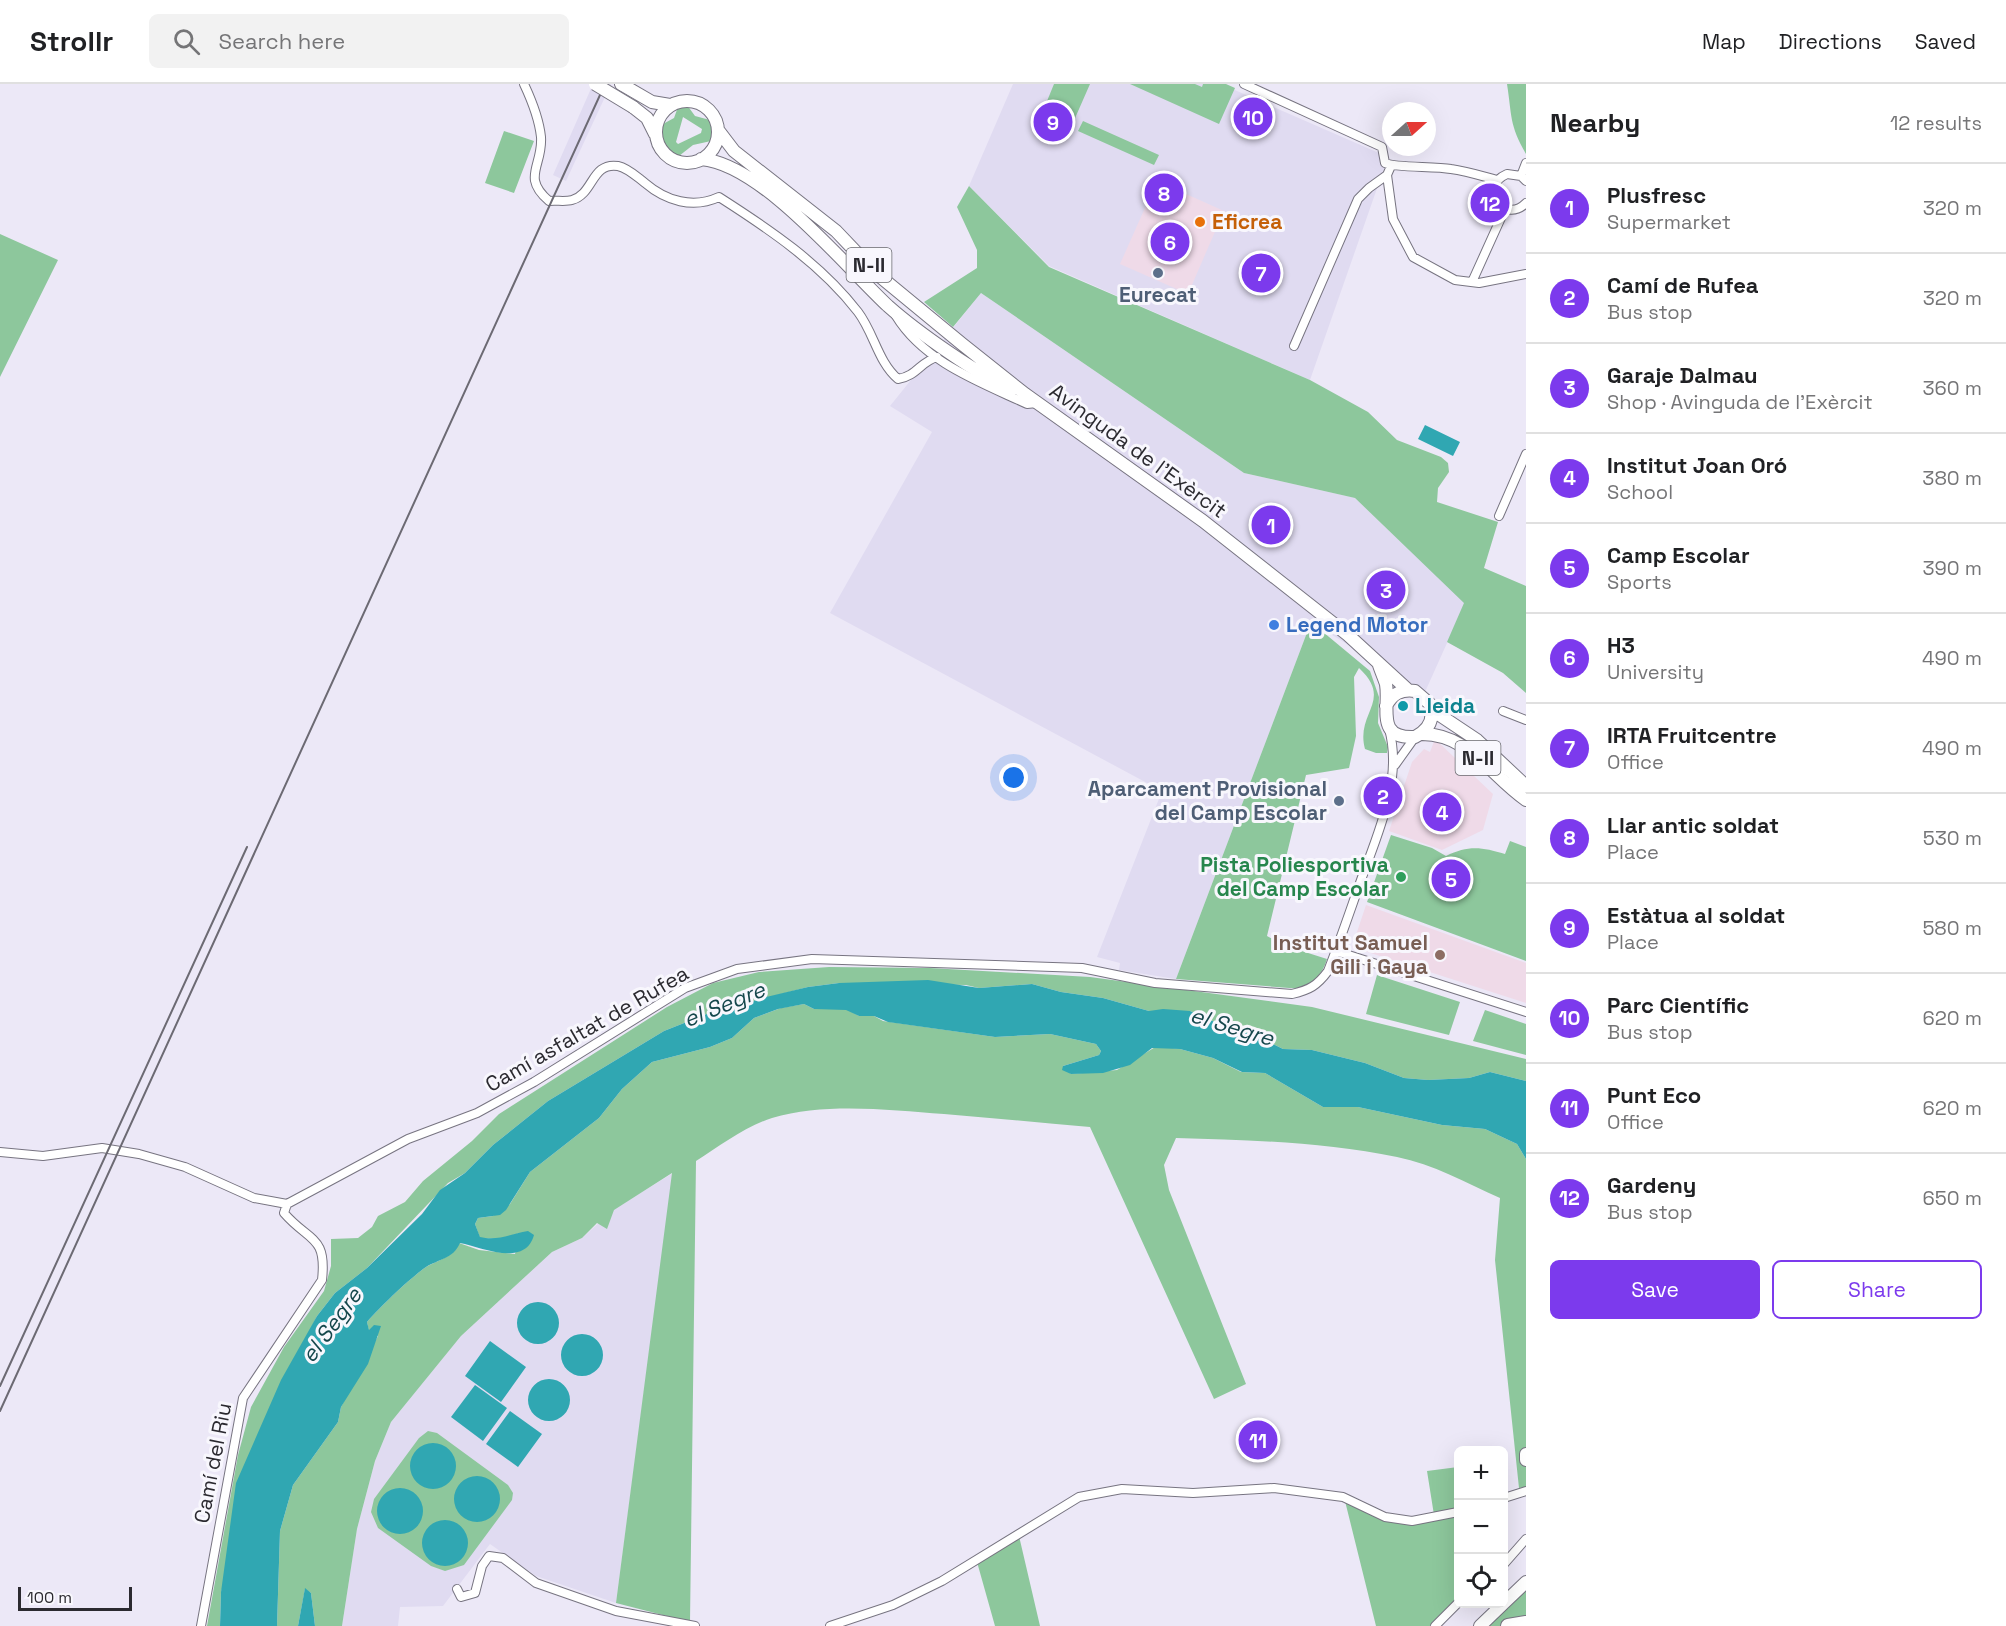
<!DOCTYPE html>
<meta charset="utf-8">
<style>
body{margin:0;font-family:"Space Grotesk",sans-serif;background:#f2f2f2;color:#202124}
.controls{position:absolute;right:18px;bottom:18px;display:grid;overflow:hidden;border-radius:9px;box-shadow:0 6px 24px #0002}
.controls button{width:54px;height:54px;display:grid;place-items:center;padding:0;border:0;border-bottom:2px solid #e0e0e0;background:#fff;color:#202124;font:30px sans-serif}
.compass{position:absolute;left:1382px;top:18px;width:54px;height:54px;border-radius:50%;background:#fff;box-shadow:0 6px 24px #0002;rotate:69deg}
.scale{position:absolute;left:18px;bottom:15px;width:114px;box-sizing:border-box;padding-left:6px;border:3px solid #2b2a30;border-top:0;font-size:16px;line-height:21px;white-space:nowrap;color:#2b2a30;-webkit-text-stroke:4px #f8f7fd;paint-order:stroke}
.you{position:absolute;left:1014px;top:694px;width:21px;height:21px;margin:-15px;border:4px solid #fff;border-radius:50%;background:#1a73e8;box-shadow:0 0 0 9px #1a73e833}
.badge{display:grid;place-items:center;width:39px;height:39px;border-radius:50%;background:#7c3aed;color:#fff;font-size:20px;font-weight:700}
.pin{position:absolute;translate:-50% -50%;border:3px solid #fff;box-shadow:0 2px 6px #0006}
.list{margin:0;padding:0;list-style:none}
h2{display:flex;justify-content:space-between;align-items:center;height:78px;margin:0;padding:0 24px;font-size:26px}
h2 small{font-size:20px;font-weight:400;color:#757577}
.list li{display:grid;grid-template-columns:39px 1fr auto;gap:18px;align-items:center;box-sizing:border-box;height:90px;padding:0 24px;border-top:2px solid #e0e0e0}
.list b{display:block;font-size:22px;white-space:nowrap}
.list p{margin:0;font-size:20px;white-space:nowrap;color:#757577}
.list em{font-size:20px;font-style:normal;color:#757577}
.actions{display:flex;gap:12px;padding:18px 24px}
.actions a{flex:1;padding:14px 0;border:2px solid #7c3aed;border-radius:9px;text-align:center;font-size:21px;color:#7c3aed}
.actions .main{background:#7c3aed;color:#fff}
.icon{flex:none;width:33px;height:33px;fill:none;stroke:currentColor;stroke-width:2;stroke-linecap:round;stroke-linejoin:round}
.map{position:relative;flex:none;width:1526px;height:1542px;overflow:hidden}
header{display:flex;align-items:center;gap:36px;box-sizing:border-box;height:84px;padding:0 30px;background:#fff;border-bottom:2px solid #e0e0e0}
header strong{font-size:28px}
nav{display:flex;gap:33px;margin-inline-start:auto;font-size:21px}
.search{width:420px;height:54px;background:#f2f2f2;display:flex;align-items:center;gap:15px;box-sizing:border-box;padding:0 21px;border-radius:9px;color:#757577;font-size:22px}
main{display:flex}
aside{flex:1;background:#fff}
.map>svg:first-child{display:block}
.built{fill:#e0dbf1}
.education{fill:#efdae8}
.green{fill:#8dc79c;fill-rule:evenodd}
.water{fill:#30a7b2}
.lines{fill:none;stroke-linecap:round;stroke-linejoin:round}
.minor-casing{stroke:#777481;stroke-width:10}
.primary-casing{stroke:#777481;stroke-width:14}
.motorway-casing{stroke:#777481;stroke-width:16}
.minor{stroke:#fff;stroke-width:8}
.primary{stroke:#fff;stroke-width:12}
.motorway{stroke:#fff;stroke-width:14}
.rail{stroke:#6c6a73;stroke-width:2}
.primary-bridge-casing{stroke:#777481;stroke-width:14;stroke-linecap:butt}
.primary-bridge{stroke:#fff;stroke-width:12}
.food-dot{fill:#e8710a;stroke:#f8f7fd;stroke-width:2}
.service-dot{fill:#5c6f8a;stroke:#f8f7fd;stroke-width:2}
.shop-dot{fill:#3f7fe0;stroke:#f8f7fd;stroke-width:2}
.culture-dot{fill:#0f9aa8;stroke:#f8f7fd;stroke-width:2}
.leisure-dot{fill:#2e9e5b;stroke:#f8f7fd;stroke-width:2}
.education-dot{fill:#8d6e63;stroke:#f8f7fd;stroke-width:2}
.labels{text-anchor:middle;stroke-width:6;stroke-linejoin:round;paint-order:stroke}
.shield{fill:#f8f7fd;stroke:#68686e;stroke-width:1.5}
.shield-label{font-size:20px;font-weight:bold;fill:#2b2a30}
.food-label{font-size:21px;font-weight:bold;fill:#c56008;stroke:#f8f7fd;text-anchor:start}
.service-label{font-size:21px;font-weight:bold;fill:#4e5e75;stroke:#f8f7fd}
.street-label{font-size:21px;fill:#2b2a30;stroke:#f8f7fd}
.shop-label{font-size:21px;font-weight:bold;fill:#366cbe;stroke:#f8f7fd;text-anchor:start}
.culture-label{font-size:21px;font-weight:bold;fill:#0d838f;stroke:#f8f7fd;text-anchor:start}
.leisure-label{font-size:21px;font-weight:bold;fill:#27864d;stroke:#f8f7fd;text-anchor:end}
.education-label{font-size:21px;font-weight:bold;fill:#785e54;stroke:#f8f7fd;text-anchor:end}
.water-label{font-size:22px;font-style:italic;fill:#15474c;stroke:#f8f7fd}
</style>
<header>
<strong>Strollr</strong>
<div class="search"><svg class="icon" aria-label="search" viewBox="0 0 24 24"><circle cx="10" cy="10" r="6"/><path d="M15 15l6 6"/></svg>Search here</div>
<nav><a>Map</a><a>Directions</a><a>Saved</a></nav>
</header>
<main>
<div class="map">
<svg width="1526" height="1542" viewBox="0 0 1526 1542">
<rect width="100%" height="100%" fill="#ece8f7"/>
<!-- built -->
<path class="built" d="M593,0H611L566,97L553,91Z
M1013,0H1221L1388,73L1310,296L1049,182L969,102Z
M981,209L1244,389L1355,414L1465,519L1425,608L1311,538L1176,895L1119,886L1120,879L1097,873L1162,707L830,529L932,348L890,322Z
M673,1089L616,1519L536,1492L490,1460L443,1522L400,1523L398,1542H342L357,1445L375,1377L391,1338L461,1252L552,1168L582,1154L613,1126Z"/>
<!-- education -->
<path class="education" d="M1157,97L1224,127L1188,210L1120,180Z
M1435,655L1493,710L1483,746L1442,766L1389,747L1412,678L1424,665L1430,668Z
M1366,821L1526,879V919L1352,863Z"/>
<!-- green -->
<path class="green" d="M1054,0H1090L1065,57L1036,44Z
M1130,0H1195L1202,3L1203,0H1226L1235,4L1219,40Z
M1507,0H1526V70C1509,40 1512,32 1507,0Z
M687,21L695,32L710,36L714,46L711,57L693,61L679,72C662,67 661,56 663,40L674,34L678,23ZM683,33L702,45L701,49L678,60L676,58Z
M1083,37L1159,71L1154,81L1078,47Z
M504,47L534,57L514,109L485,99Z
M969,102L1049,183L1310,296L1368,328L1397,356L1441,373L1448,379L1449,388L1438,404L1437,418L1498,438L1484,484L1526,502V609L1503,589L1447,558L1464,519L1355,414L1244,389L981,209L953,243L924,218L977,184V166L957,123Z
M0,150L58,176L0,293Z
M1311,538L1370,587L1379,613L1378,639L1388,663L1387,669H1376L1365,665C1355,628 1394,617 1359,584L1354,593L1356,652L1349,684L1306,691L1267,852L1286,862L1327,875C1323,889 1315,897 1302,905L1176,895Z
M1391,751L1432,764L1446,772C1468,761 1482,763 1505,770L1510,757L1526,763V877L1367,818Z
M829,883L930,884L1090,893L1312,923L1526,975V997L1490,988L1469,994L1428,996L1404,994L1365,979L1312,966L1283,965L1257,952L1226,943L1190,927H1149L1103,914L1061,908L1032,900L979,904L966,901L839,899L808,903L751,918L735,926L712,928L664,947L548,1017L493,1061L465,1089L448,1099L367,1184L335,1209L317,1232L304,1259L221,1508L220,1542H207L238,1371L251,1323L284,1263L324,1207L331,1182V1155L358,1154L372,1143L378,1132L405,1118L423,1097L472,1057L499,1030L667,923L713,899L759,888Z
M1377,891L1460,918L1449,951L1366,930Z
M804,920L814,925H846L859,932H874L883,937L995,953L1050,950L1096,960L1101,967L1099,971L1063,982L1071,990L1117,986L1157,962L1180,965L1213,974L1241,988L1265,989L1323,1023H1358L1442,1041L1485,1045L1517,1060L1526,1075V1403L1519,1404L1495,1176L1500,1114C1466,1099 1433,1080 1397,1073C1324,1058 1250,1056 1176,1054L1164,1081L1169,1106L1246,1300L1214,1315L1090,1043C1042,1039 993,1034 944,1030C889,1026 826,1018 772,1034C744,1043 720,1062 696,1077L690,1538L616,1519L672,1089L614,1126L607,1145L597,1139L582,1154L552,1168L461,1252L391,1338L375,1377L357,1445L342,1542H315L311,1509L305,1505L298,1542H277L280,1447L293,1401L338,1338L341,1323L378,1252L369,1247L367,1238C381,1222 409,1195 426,1183C438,1176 454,1173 459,1159L479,1166L515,1170L520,1149L500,1155L480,1154L475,1140L478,1134L493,1132L510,1120L530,1088L599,1034L622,1005L652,978L710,963L732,954L754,934L781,924Z
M1485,926L1526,940V971L1473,957Z
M428,1347L437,1349L508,1401L513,1409L512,1416L464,1481L445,1487L431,1482L378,1444L371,1428L374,1415L419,1354Z
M1458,1383V1424L1434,1431L1427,1387Z
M1345,1417C1394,1444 1404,1445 1458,1431V1516L1431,1542H1376Z
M1019,1452L1040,1542H995L977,1478Z
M1526,1503V1534L1500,1542H1483Z"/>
<!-- water -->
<path class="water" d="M1425,341L1460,358L1453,372L1418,355Z
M928,896L979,904L1032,900L1061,908L1103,914L1149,927L1163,925L1190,927L1226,943L1257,952L1283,965L1312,966L1365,979L1404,994L1428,996L1469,994L1490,988L1526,997V1075L1517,1060L1485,1045L1442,1041L1358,1023H1323L1265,989L1242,988L1213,974L1180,965L1152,964L1130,981L1103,989L1071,990L1062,986L1063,982L1099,971L1101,967L1096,960L1050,950L995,953L888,938L874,932H859L846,926L814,925L804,920L778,925L754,934L732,954L710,963L652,978L622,1005L599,1034L530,1088L506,1126L500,1131L478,1134L475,1140L480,1153C498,1157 510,1150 528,1147L534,1151C525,1184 481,1163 460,1159C453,1175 439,1175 426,1183C409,1195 381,1222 367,1238L369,1246L374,1241L381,1242L368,1280L341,1323L338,1338L293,1401L280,1447L277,1542H220L221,1508L236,1399L281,1296L317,1232L335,1209L367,1184L422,1130L440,1106L465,1089L493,1061L548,1017L664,947L712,928L735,926L758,915L808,903L839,899Z
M517 1239a21 21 0 1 1 42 0a21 21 0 1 1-42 0Z
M561 1271a21 21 0 1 1 42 0a21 21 0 1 1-42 0Z
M490,1257L526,1283L501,1318L465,1292Z
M528 1316a21 21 0 1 1 42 0a21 21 0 1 1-42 0Z
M475,1301L507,1324L483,1357L451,1333Z
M510,1327L542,1350L518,1383L486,1360Z
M410 1382a23 23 0 1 1 46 0a23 23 0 1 1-46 0Z
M454 1415a23 23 0 1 1 46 0a23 23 0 1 1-46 0Z
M377 1427a23 23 0 1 1 46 0a23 23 0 1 1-46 0Z
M422 1459a23 23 0 1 1 46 0a23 23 0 1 1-46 0Z
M305,1504L311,1509L315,1542H298Z"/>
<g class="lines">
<!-- minor casing -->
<g class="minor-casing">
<path id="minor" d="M524,0C532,17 539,34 541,53C543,82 521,93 549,117C556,116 565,118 572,116C594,110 591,78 618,82C628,84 637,93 645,99C666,117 693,125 719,113C769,145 821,180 858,228C874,249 878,278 898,295C917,292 920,278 937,273
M1244,0L1382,63L1385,79C1396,84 1434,82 1451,85C1466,87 1482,92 1497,96
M1391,82L1387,91L1393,135L1413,173L1455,196L1479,199L1526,190
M1521,92L1526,79
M1526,97L1521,92L1507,90C1477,103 1504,141 1526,119
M1472,198L1505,125
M896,232C924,278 980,298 1027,320L1037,319
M1294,262L1358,115L1369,104L1387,91
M1499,432L1526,370
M1503,627L1526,636
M1395,681L1415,653
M1336,867L1526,928
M0,1068L43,1072L102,1064L139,1070L185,1083L254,1114L287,1120L408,1055L477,1029L534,998L685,904L737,885L812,875L1082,884L1155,899L1292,910C1309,906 1317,902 1328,887C1340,857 1350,827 1361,796C1378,749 1403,695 1389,645
M1504,1414L1526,1407
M1504,1480L1526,1455
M457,1505L461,1513L475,1509L482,1482L489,1472L503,1474L536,1499L616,1527L695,1542
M201,1542L243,1314L322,1196C327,1151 309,1158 284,1129L287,1120
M830,1542L893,1521L942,1497L1079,1413L1122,1405L1193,1409L1274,1404L1343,1413L1385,1433L1412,1437L1458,1428
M1435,1542L1458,1519"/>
</g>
<!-- primary casing -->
<g class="primary-casing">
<path id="primary" d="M621,0L652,18L670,21
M656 48a31 31 0 1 1 62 0a31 31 0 1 1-62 0Z
M633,23L647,34L655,50
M718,46L734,67L836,147L877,190L962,260L1025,310L1203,437L1348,551L1408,606
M701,75C762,80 844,181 888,222C915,246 980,293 1013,305
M1379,581C1381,587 1384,594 1386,600C1390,624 1375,655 1415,653C1429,646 1435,635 1430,620L1415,607C1401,605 1392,610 1386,622
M1432,626L1477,656L1526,702
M1422,650C1469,650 1491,692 1526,716
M1526,1370V1376
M1504,1519L1526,1498
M1480,1542L1503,1520"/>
</g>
<!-- motorway casing -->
<g class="motorway-casing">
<path id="motorway" d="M1508,1542L1526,1539"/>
</g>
<!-- minor -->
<use href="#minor" class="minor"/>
<!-- primary -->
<use href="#primary" class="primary"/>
<!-- motorway -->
<use href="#motorway" class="motorway"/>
<!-- rail -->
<path class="rail" d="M0,1302L247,763
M0,1327L605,0"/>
<!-- primary-bridge casing -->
<g class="primary-bridge-casing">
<path id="primary-bridge" d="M595,0L633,23"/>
</g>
<!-- primary-bridge -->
<use href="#primary-bridge" class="primary-bridge"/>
</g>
<!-- markers -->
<circle class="food-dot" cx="1200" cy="138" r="6"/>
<g class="service-dot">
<circle cx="1158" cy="189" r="6"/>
<circle cx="1339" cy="717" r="6"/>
</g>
<circle class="shop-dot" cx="1274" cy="541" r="6"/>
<circle class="culture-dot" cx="1403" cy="622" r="6"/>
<circle class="leisure-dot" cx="1401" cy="793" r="6"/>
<circle class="education-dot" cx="1440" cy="871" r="6"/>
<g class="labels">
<!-- shield labels -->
<g class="shield">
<rect x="846.5" y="164" width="45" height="34" rx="4.5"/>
<rect x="1455.5" y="657" width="45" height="34" rx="4.5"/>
</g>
<g class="shield-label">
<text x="869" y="188">N-II</text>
<text x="1478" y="681">N-II</text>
</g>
<!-- food labels -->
<g class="food-label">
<text x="1212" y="145">Eficrea</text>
</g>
<!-- service labels -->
<g class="service-label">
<text x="1158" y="218">Eurecat</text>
<text x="1327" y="712" text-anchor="end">Aparcament Provisional<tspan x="1327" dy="24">del Camp Escolar</tspan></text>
</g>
<!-- street labels -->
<g class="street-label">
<text transform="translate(1138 367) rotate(36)" y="7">Avinguda de l'Exèrcit</text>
<text transform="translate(587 945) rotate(-30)" y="7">Camí asfaltat de Rufea</text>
<text transform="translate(213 1379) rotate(-79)" y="7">Camí del Riu</text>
</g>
<!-- shop labels -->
<g class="shop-label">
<text x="1286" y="548">Legend Motor</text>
</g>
<!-- culture labels -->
<g class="culture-label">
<text x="1415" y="629">Lleida</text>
</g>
<!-- leisure labels -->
<g class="leisure-label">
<text x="1389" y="788">Pista Poliesportiva<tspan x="1389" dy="24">del Camp Escolar</tspan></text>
</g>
<!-- education labels -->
<g class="education-label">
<text x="1428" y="866">Institut Samuel<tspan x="1428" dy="24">Gili i Gaya</tspan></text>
</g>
<!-- water labels -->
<g class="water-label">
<text transform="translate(724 920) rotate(-22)" y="8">el Segre</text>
<text transform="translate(1232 942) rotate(17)" y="8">el Segre</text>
<text transform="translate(331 1241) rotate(-54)" y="8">el Segre</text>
</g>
</g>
</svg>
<div class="controls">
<button>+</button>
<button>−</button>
<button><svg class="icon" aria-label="locate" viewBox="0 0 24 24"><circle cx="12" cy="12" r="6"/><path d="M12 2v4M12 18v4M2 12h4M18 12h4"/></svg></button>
</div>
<svg class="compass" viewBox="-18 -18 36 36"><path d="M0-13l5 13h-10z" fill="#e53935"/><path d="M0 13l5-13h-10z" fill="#757577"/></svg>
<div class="scale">100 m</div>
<div class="you"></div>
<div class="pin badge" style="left:1271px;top:441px">1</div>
<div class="pin badge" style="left:1383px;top:712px">2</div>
<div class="pin badge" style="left:1386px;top:506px">3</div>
<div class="pin badge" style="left:1442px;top:728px">4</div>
<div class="pin badge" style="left:1451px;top:795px">5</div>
<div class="pin badge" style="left:1170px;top:158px">6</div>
<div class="pin badge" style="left:1261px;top:189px">7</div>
<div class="pin badge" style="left:1164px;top:109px">8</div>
<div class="pin badge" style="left:1053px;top:38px">9</div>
<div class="pin badge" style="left:1253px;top:33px">10</div>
<div class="pin badge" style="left:1258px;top:1356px">11</div>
<div class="pin badge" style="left:1490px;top:119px">12</div>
</div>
<aside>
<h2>Nearby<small>12 results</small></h2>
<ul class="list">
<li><span class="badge">1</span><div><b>Plusfresc</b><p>Supermarket</p></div><em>320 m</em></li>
<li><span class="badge">2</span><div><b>Camí de Rufea</b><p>Bus stop</p></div><em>320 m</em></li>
<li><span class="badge">3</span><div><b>Garaje Dalmau</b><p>Shop · Avinguda de l'Exèrcit</p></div><em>360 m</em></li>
<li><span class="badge">4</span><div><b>Institut Joan Oró</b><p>School</p></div><em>380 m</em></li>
<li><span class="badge">5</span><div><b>Camp Escolar</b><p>Sports</p></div><em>390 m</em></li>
<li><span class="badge">6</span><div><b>H3</b><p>University</p></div><em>490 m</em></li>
<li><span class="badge">7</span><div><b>IRTA Fruitcentre</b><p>Office</p></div><em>490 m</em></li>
<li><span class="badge">8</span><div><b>Llar antic soldat</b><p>Place</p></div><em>530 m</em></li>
<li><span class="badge">9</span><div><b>Estàtua al soldat</b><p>Place</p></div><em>580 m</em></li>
<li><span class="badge">10</span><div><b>Parc Científic</b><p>Bus stop</p></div><em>620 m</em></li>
<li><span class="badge">11</span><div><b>Punt Eco</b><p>Office</p></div><em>620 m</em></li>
<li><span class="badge">12</span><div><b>Gardeny</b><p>Bus stop</p></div><em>650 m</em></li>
</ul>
<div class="actions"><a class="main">Save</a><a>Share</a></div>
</aside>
</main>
